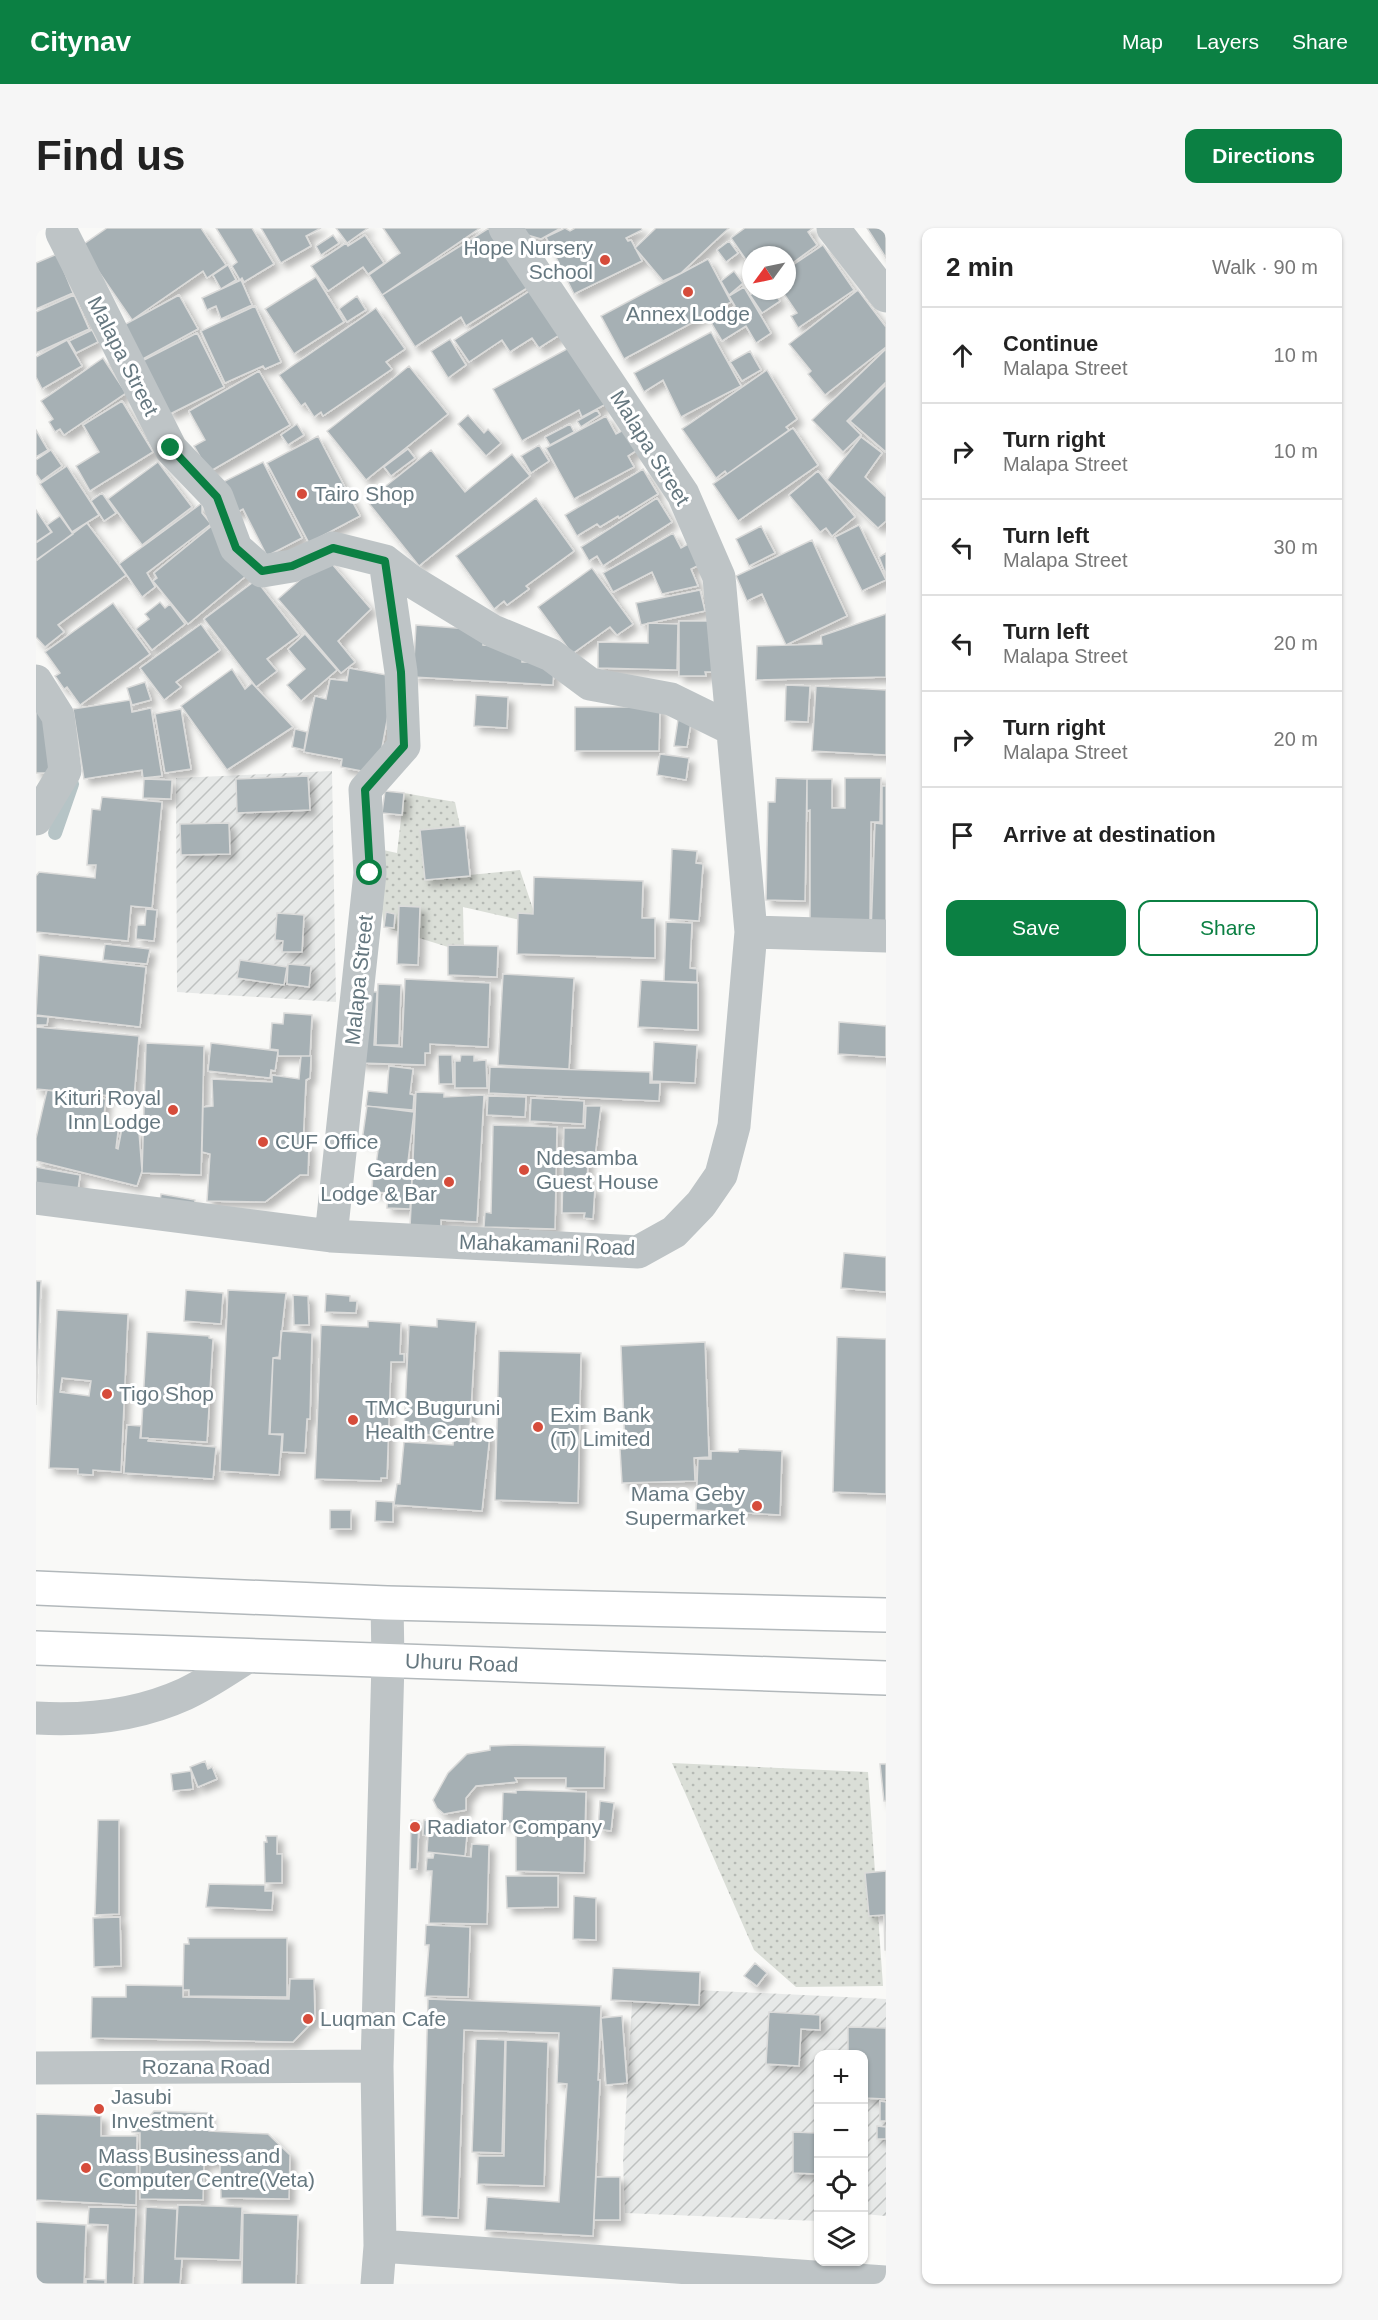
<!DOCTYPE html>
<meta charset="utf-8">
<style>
body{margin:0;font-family:Helvetica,sans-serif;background:#f6f6f6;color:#222}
.controls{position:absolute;right:18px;bottom:18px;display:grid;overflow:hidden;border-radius:12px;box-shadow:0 2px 4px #0004}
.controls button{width:54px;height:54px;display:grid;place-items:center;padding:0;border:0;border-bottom:2px solid #e0e0e0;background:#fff;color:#222;font:30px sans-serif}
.compass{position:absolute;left:706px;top:18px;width:54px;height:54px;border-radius:50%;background:#fff;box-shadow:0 2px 4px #0004;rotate:237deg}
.stop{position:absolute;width:18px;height:18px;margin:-14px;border:4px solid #0b8043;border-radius:50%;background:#fff}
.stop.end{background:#0b8043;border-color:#fff;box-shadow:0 2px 6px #0008}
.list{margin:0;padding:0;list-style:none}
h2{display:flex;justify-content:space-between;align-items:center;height:78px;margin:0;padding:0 24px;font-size:26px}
h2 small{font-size:20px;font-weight:400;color:#767676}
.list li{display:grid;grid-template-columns:39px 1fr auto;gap:18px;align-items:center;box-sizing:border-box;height:96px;padding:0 24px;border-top:2px solid #e0e0e0}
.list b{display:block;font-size:22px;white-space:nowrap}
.list p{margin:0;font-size:20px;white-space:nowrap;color:#767676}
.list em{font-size:20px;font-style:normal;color:#767676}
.actions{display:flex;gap:12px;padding:18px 24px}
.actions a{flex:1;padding:14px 0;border:2px solid #0b8043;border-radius:12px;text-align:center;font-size:21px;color:#0b8043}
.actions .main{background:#0b8043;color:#fff}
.icon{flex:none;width:33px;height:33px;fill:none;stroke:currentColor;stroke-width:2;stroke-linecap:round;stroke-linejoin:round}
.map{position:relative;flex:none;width:850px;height:2056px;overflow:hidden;border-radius:12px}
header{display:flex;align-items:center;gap:36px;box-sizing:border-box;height:84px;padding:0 30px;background:#0b8043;color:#fff}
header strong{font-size:28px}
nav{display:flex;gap:33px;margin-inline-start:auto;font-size:21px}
.intro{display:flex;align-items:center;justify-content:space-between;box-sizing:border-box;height:144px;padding:0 36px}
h1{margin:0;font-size:42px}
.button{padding:15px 27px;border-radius:12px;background:#0b8043;color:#fff;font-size:21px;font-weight:700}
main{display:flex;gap:36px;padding:0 36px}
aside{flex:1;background:#fff;border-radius:12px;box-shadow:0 2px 4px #0004}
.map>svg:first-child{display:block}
.industrial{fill:url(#industrial-furrows)}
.grass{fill:url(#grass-dots)}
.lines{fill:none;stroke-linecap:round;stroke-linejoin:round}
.stream{stroke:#b6c4c6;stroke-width:14}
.building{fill:#a6b0b4;stroke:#dbdbda;stroke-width:1.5;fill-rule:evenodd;filter:url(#shadow)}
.major-casing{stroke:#b2b8bb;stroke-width:36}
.minor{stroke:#bec4c6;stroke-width:33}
.major{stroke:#fff;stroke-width:33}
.route{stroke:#0b8043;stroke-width:8}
.poi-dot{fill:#d64c3b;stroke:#fff;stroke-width:2}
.labels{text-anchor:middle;stroke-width:6;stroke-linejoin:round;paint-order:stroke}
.poi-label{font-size:21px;fill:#667880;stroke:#fff;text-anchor:start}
.street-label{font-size:21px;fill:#667880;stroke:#fff}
</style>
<header>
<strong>Citynav</strong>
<nav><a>Map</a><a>Layers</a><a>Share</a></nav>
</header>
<div class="intro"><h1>Find us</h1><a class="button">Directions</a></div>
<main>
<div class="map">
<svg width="850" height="2056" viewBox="0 0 850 2056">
<defs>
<pattern id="industrial-furrows" width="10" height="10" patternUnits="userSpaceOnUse" patternTransform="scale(1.5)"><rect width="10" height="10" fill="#e7e9e8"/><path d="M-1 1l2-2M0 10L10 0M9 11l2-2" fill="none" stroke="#bfc2c1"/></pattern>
<pattern id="grass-dots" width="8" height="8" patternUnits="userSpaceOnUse" patternTransform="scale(1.5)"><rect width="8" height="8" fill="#daded7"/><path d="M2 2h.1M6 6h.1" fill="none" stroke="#b5b9b4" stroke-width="1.8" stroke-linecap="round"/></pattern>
<filter id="shadow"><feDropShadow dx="5.5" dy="5.5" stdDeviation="3" flood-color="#0004"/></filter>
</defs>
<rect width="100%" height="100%" fill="#f9f9f7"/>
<!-- industrial -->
<path class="industrial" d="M296,543L300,774L141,764L140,550Z
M597,1759L850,1771V1988L828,1986V1826H782V1993L589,1985L587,1932Z"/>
<!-- grass -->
<path class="grass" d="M368,565L419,574L434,647L484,642L502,696L427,679L428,724L348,699L338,620L361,625Z
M636,1535L832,1544L847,1758L760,1759L718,1722Z"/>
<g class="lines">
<!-- stream -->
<path class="stream" d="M19,605L36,556"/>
</g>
<!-- building -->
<path class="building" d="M71,0H165L190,37L171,50L167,43L96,92L45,18Z
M180,0H216L238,36L208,54L206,50L204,52L196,38L201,34Z
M225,0H285L270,8L275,18L245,35Z
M300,0H332L311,15Z
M347,0H444L346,67L333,47L364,25Z
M453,0L496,57L430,98L425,89L379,119L346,67Z
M484,0H525L505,11L488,6Z
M529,0L534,3L539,0H605L606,2L590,10L592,13L595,12L606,33L538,66L510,9Z
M620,0H693L645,45L627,53L599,20Z
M709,0H777L772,4L781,17L751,39V27H715V39L695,10Z
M831,0H850V30Z
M297,7L303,15L285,27L280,18Z
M329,7L348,35L332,46L327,39L292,63L275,38L310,15L312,18Z
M693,13L702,25L690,34L681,22Z
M787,17L818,62L762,100L755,88L761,85L746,63H751V41Z
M21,26L37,65L0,81V35Z
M672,31L695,74L588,131L565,88Z
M192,37L200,52L185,61L177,47Z
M698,43L710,59L706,56L693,67L685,53Z
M280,49L308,94L258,126L229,81Z
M205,52L216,77L185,91L180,78L171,82L166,70Z
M501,58L530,103L503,120L496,110L474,124L466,112L433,134L418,112Z
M708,59L735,105L720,115L710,98L686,113L674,93L699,78L693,68Z
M822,62L850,99V119L789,167L772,146L775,143L753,116Z
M720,63H737L744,73L726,85L714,67Z
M38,67L53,101L0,125V84Z
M143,67L162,101L105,132L86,98Z
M321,68L330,82L311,94L303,81Z
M219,78L245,134L229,141L227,138L189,155L165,103Z
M340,80L369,121L350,134L356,141L287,188L285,184L278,189L269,175L265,178L243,147Z
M56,102L62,114L40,125L33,113Z
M675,104L705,158L645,189L627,152L608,164L598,145Z
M161,105L188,159L134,186L106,133Z
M414,111L430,137L412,150L395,123Z
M31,112L46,138L6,161L0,149V129Z
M540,116L572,175L546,189L543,182L486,213L457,161Z
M850,121V154L811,193L825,207L807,224L776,192Z
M714,123L725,142L706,153L694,134Z
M67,130L90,165L28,207L24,201L19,204L13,194L17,191L5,173Z
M373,138L412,186L330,252L291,203Z
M731,142L761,191L750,199L753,202L691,246L689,243L680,250L646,201Z
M223,143L254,197L173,244L158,218L169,212L153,183Z
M850,157V224L814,193Z
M86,173L117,224L54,263L40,238L63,224L47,197Z
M561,182L564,187L545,199L541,193Z
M432,187L448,205L452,201L465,215L450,228L422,196Z
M570,188L580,206L595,198L603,221L592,228L598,239L538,271L510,220Z
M261,196L268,207L252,217L245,207Z
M534,196L538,204L514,217L509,209Z
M757,200L782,237L702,293L677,256Z
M0,202L12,222L0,229Z
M282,208L324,288L273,315L231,235Z
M825,209L846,225L829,249L850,269V293L842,300L791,252Z
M503,217L513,233L495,245L485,228Z
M372,221L379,230L355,248L348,239Z
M15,222L26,238L5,253L0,246V232Z
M395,222L429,264L476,226L494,248L383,338L331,273Z
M122,234L156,279L106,317L72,271Z
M227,234L266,310L231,328L207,281L198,286L183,256Z
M31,238L63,287L36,304L4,256Z
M607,241L622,266L583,290L582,288L564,299L561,296L541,308L529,287Z
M782,243L819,289L796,308L790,300L784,304L753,267Z
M66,265L80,285L68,293L55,273Z
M500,270L538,323L490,358L493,361L471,377L468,373L458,381L420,328Z
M621,270L636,294L567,338L561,328L553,333L545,319Z
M166,275V285L175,296L111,345L119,359L106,369L83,336Z
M0,282L15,304L0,314Z
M24,288L37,306L0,332V315L16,304L11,297Z
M51,295L90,347L22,397L28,404L9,419L0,409V333Z
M178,296L216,343L152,396L117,353L121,350L118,345Z
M823,297L850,352L826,363L799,309Z
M725,298L739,325L713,338L700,311Z
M637,305L645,320L654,315L665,336L655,341L662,358L626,366L616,344L577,364L567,345Z
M776,312L811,388L750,417L726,366L711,373L700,348Z
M850,325V347L843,329Z
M290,329L335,381L302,413L319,434L305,445L242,371Z
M556,340L597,396L581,407L574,399L536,426L502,379Z
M220,352L263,407L231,431L241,443L220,459L168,391Z
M664,362L669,383L605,397L600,375Z
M124,374L129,380L134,376L149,396L116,422L100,401L113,391L109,386Z
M77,375L114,426L44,477L31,459L28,461L19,448L24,445L9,424Z
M850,386V449L720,452L721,418L786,416L785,408Z
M643,393H678L679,444H669L670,448H643Z
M612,395L642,396L641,442L562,440V414L612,415Z
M165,396L184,422L140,454L145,459L128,472L104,440Z
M380,397L448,402L447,417L476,419L486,427V434H503L518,440L517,457L377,449Z
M269,406L301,442L265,473L251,457L269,441L252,421Z
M313,440L356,448V466L341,546L305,539L306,531L268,524L279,468L290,471L294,451L311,453Z
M196,441L209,461L216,455L257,499L191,542L145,478Z
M109,454L115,472L96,477L91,460Z
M750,457L774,458L772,494L749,493Z
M780,458L850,462V527L776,523Z
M440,467L472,469L471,500L438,498Z
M94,472L96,484L115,480L126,548L107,550L106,542L48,551L37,481Z
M539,479H624L623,523H539Z
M11,481L15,545H0V482Z
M145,481L155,541L129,545L119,486Z
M642,492L655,494L651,519L638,518Z
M259,501L271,504L268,522L256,519Z
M624,526L653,530L650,552L621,547Z
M272,548L274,582L201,585L200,551Z
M740,550L771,551L769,673L730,672L732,574H739Z
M809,550H845L844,594H835L834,695L774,694V582L771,583V551H796V580H809Z
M108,551L136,552L135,571L107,570Z
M846,558H850V704H835L839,595L846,596Z
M349,563L368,565L366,587L346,585Z
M66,569L126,574L116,680L95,678L92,713L0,704V648L3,644L59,650L60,637H51L56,581L64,582Z
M193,595L194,626L145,627L144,596Z
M429,598L434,648L389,652L384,602Z
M636,621L661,623L660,635L667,636L663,693L633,691Z
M498,649L607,653L606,690H619V730L481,726L482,685L497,686Z
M363,678L384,679L382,737L361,736Z
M110,681L121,682L118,713L100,711L101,697H109Z
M350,684L359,686L358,700L348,699Z
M241,685L268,687L266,724H246L247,713L239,712Z
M630,694L656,695L654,740L661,741V754L628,753Z
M69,716L114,721L111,736L67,732Z
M412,717L462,718L461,749L412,747Z
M3,727L110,739L104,799L0,787Z
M204,732L251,739L248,757L201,750Z
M252,736L275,738L273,759L251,756Z
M467,746L538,750L533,841L462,837Z
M369,751L454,755L452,819L394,816V825H389V837L323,835L326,763L341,764L338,817L366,819Z
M605,752L662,755V802L602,799Z
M342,756L365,757L363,817H340Z
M248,785L276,787L274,828H242V822L234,821L236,795L247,796Z
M0,788L12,789L11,797H0Z
M803,794L850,798V829L802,826Z
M0,799L103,808L98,870L0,861Z
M618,814L661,817L659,855L616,853Z
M110,815L168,818L165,947L106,945Z
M175,815L242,823L239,843L235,842L234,850L172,843Z
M402,827H416L417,856H403Z
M425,827H438V833L450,832L451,860H419V833H424Z
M265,828H275L274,850L270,852L267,918L273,916L272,947H264L229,974L171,973L174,926L166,924L167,879L177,878L176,851L236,854V847L263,851Z
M353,838L377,841L374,866L378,867L377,882L330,878L332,863L351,865Z
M454,839L614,844V855H624L623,873L453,865Z
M11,862L70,871L67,894L83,896L80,920L82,921L86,900L103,904L106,943L101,958L0,933V910Z
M380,864L408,865V869L448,867L441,994L405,992V1001L374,1000Z
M452,868L490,869L489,889L451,887Z
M495,870L548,873L547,896L494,893Z
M331,878L378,884L371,942L368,941V946L355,945L356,940L340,937L343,915L326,913Z
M550,878H565L559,929H552L551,959H559L557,991L548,990L549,985H526L528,900H549Z
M457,897L521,899L519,1001L448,999L449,984L455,985Z
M0,939L44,947L41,969L0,962Z
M337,939L353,941L352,948L376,949L374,981L351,980L352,965L336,964Z
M125,966L159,972L157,987L123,981Z
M808,1025L850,1029V1064L805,1060Z
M0,1053H5L0,1177Z
M150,1062L187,1065L185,1096L148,1093Z
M192,1062L250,1065L243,1129L237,1130L233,1206L246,1207L243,1247L184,1243Z
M290,1066L314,1068V1073H321L320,1085L289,1084Z
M257,1067L272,1068L273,1097H258Z
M21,1082L92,1086L85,1244L57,1242V1247L42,1246V1241L13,1240ZM26,1150L55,1153L53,1168L24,1164Z
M401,1091L440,1094L434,1200L398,1198V1207L368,1205L373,1097L401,1099Z
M332,1093L365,1095L364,1126H368V1134H355L351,1250H345V1253L279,1251L285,1097L332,1099Z
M245,1103L276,1105L274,1191H271L269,1225L246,1224L247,1206H234L237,1130L244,1131Z
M111,1104L173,1108V1110L177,1111L171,1214L105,1210Z
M801,1109L850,1111V1266L797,1264Z
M669,1114L673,1229L658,1230L659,1253L586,1255L584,1221H589L585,1118Z
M463,1123L545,1125L542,1275L459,1272Z
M91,1197L105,1198L104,1210H112V1213L180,1219L177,1251L88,1245Z
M419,1200L454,1206L446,1283L358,1277L361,1256H364L368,1214L417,1217Z
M703,1221L746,1223L744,1287L660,1282L662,1231H675V1223L702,1224Z
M340,1273L357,1274V1294L339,1293Z
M294,1282H315V1301H294Z
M479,1517L569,1519L568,1560H530V1550H479L481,1554L440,1558L430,1570V1582L408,1586L401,1580L397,1572L412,1545L431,1526L454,1522V1518Z
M169,1533L172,1541L176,1539L181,1551L162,1559L154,1539Z
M844,1536H850V1573H848Z
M155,1543L157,1561L137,1563L135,1546Z
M480,1562L550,1564L548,1645L480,1643V1596L466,1595L467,1564L480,1565Z
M564,1573L578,1575L575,1603L562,1601Z
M62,1592H83V1686L59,1687Z
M375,1592L383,1593L381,1641H374Z
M388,1592L432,1596L429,1628L391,1624L392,1608L387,1607Z
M230,1608H241V1626H246V1655H229L228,1614H231Z
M436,1616L453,1617L451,1696L393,1695L396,1643H390L391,1630H397L398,1625L435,1629Z
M850,1643V1722H849L848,1687L833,1688L829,1645Z
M470,1648H522V1679L471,1680Z
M173,1656L229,1657V1663H237L236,1682L170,1679Z
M538,1668L560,1670V1712L537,1711Z
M84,1689L85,1738L58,1739L57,1690Z
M390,1697L434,1699L432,1769L389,1768L393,1717H389Z
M152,1710H251V1769L153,1768V1762H147L148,1716H153Z
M719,1735L731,1745L721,1758L708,1748Z
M577,1740L664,1744L663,1777L575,1772Z
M254,1751H278L279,1791L257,1814L55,1810L56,1769H90V1757L147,1758V1769L253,1771Z
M392,1771L565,1778L562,1852H564L557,2008L449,2002L451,1969L523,1974L531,1856L521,1855L523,1805L428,1802L422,1990L386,1988Z
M733,1784L784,1787V1802L765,1801L763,1838L730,1836Z
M586,1788L591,1855L570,1857L565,1790Z
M812,1799L850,1800V1871L828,1870V1826H812Z
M440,1811L469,1812L466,1925L436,1924Z
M470,1812L512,1814L508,1958L441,1956L442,1928H468Z
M844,1873L850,1874V1893H844Z
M118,1883L173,1885V1903L232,1906L254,1927L253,1971L185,1970L184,1934L168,1935L167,1972L104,1971V1905L96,1904L97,1889L112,1890Z
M0,1886L65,1888V1908H101L100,1977L0,1972Z
M841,1898L850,1899V1911H841Z
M757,1904L781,1905L780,1946L757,1945Z
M560,1949H584V1992H558Z
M142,1977L206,1979L204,2032L139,2030Z
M53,1979L100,1980L97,2056H70L72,1997L52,1996Z
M110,1979L141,1981L139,2031H146L144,2056H107Z
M207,1985L262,1987L260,2056H206Z
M0,1994L50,1997L48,2056H0Z
M50,2051L69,2052V2056H50Z"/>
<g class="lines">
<!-- major casing -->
<g class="major-casing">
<g id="major">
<path d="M0,1360L351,1375L850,1387"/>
<path id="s1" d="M0,1420L850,1450"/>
</g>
</g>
<!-- minor -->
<path class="minor" d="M797,0L850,68
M26,5L135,221L181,269L200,320L226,343L256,338L297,320L349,333L375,353L457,403L515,427L554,456L635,471L696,501
M0,453L22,488L29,543L0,591
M715,704L850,708
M0,970L295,1008L602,1024L638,1004L665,976L685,947L698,898L715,704L683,349L647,266L469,0
M295,1008L334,645L329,562L368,518L365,444L349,333
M0,1490C50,1493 103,1487 149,1466C171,1456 192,1441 213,1428
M0,1840L341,1838
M344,2018L850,2054
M341,2056L344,2018L341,1838L352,1434L351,1375"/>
<!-- major -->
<use href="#major" class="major"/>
</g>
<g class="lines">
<!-- route -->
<path class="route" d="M135,220L181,269L200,320L226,343L256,338L297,320L349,333L365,444L368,518L329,562L334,645"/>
</g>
<!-- markers -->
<g class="poi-dot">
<circle cx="569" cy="32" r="6"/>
<circle cx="652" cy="64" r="6"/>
<circle cx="266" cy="266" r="6"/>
<circle cx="137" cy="882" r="6"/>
<circle cx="227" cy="914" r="6"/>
<circle cx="488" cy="942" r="6"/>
<circle cx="413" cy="954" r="6"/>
<circle cx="71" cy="1166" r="6"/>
<circle cx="317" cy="1192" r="6"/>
<circle cx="502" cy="1199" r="6"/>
<circle cx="721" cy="1278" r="6"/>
<circle cx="379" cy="1599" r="6"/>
<circle cx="272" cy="1791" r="6"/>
<circle cx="63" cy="1881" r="6"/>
<circle cx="50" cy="1940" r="6"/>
</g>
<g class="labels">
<!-- poi labels -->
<g class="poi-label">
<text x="557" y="27" text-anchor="end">Hope Nursery<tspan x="557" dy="24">School</tspan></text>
<text x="652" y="93" text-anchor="middle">Annex Lodge</text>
<text x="278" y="273">Tairo Shop</text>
<text x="125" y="877" text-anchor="end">Kituri Royal<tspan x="125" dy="24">Inn Lodge</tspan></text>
<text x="239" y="921">CUF Office</text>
<text x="500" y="937">Ndesamba<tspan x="500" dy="24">Guest House</tspan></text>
<text x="401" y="949" text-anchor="end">Garden<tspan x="401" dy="24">Lodge &amp; Bar</tspan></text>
<text x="83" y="1173">Tigo Shop</text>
<text x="329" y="1187">TMC Buguruni<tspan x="329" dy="24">Health Centre</tspan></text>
<text x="514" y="1194">Exim Bank<tspan x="514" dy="24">(T) Limited</tspan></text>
<text x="709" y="1273" text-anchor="end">Mama Geby<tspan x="709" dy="24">Supermarket</tspan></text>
<text x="391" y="1606">Radiator Company</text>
<text x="284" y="1798">Luqman Cafe</text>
<text x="75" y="1876">Jasubi<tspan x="75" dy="24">Investment</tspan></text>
<text x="62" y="1935">Mass Business and<tspan x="62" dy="24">Computer Centre(Veta)</tspan></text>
</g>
<!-- street labels -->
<g class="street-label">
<text transform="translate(87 128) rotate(63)" y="7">Malapa Street</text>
<text transform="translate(614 220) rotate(58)" y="7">Malapa Street</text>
<text transform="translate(323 752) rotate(-84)" y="7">Malapa Street</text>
<text transform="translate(511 1017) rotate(2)" y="7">Mahakamani Road</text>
<text dy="7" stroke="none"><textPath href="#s1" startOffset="426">Uhuru Road</textPath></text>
<text x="170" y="1846">Rozana Road</text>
</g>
</g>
</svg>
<div class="controls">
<button>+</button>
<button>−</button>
<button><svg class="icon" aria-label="locate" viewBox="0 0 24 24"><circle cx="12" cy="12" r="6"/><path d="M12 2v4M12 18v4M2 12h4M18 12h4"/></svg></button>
<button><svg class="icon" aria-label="layers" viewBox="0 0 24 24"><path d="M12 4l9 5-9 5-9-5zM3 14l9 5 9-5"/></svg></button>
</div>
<svg class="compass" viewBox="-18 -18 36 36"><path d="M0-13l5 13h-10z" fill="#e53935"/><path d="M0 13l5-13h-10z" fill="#767676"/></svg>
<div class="stop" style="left:334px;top:645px"></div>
<div class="stop end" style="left:135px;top:220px"></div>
</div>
<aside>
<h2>2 min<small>Walk · 90 m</small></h2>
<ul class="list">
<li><svg class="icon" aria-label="ahead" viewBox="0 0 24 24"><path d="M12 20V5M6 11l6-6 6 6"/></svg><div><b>Continue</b><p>Malapa Street</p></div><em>10 m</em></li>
<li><svg class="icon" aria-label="right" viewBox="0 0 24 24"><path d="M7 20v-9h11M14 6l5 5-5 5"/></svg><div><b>Turn right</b><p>Malapa Street</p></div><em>10 m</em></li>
<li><svg class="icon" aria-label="left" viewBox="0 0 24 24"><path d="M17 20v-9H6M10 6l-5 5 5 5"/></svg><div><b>Turn left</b><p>Malapa Street</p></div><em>30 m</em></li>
<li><svg class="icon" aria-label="left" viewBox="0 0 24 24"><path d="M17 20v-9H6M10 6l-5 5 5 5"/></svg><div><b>Turn left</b><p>Malapa Street</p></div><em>20 m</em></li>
<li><svg class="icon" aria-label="right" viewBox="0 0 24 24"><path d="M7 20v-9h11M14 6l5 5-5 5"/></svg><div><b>Turn right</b><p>Malapa Street</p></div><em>20 m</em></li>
<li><svg class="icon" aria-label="arrive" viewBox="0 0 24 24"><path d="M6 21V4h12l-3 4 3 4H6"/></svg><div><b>Arrive at destination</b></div></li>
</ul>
<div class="actions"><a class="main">Save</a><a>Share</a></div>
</aside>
</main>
